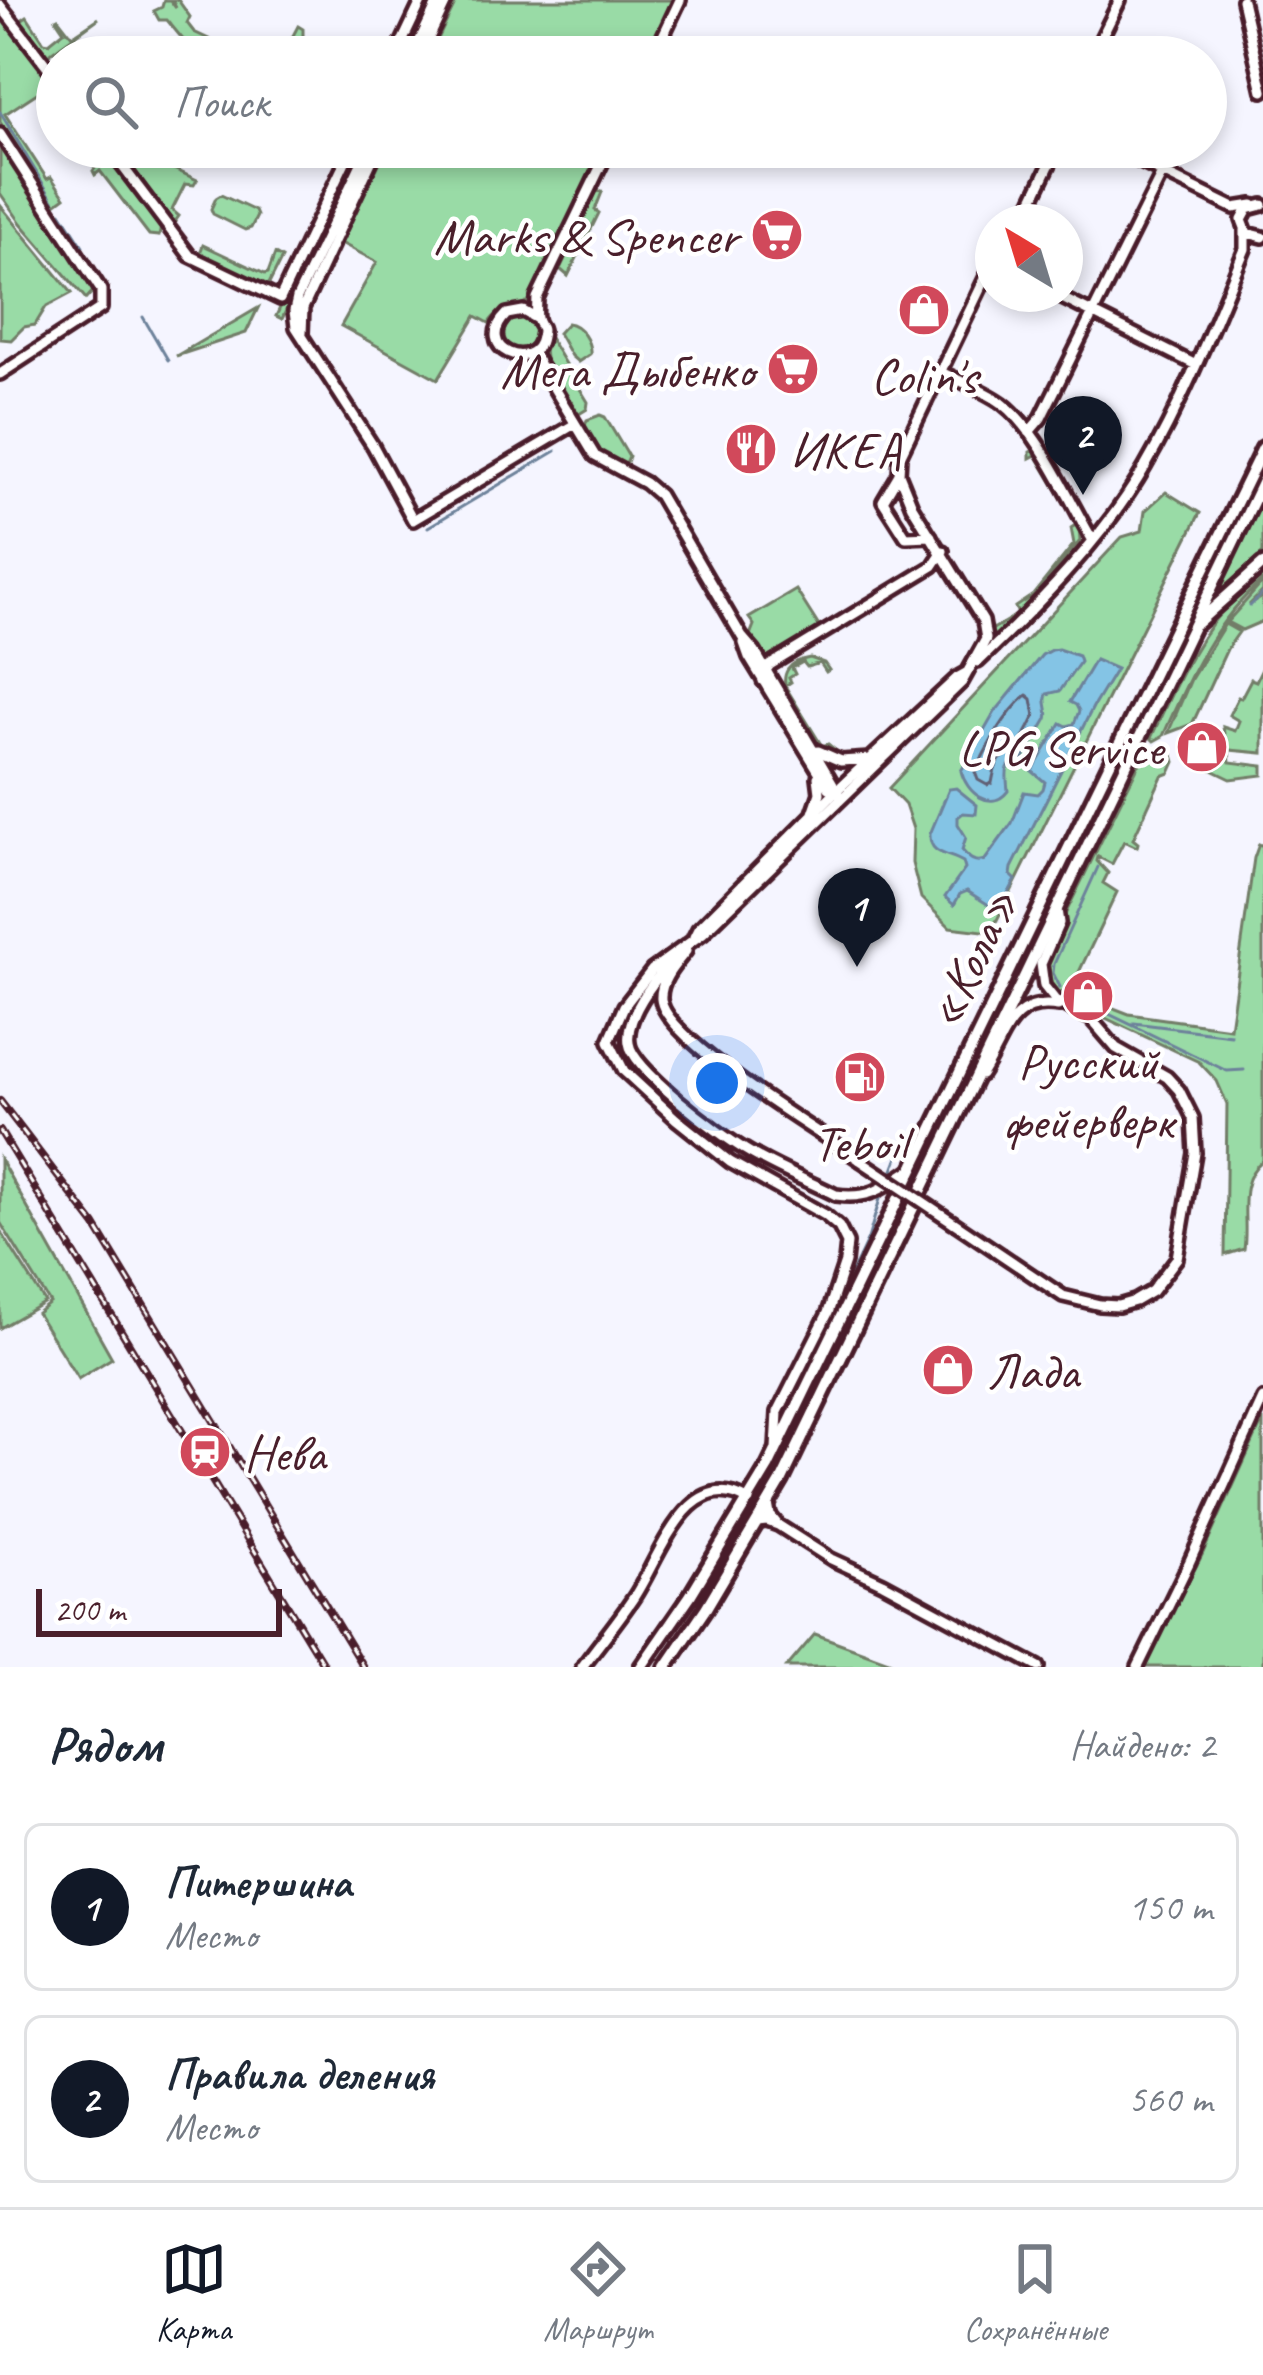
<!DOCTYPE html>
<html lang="ru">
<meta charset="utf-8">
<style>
body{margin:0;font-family:Caveat,sans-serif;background:#f2f2f3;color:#1f2937}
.compass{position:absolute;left:975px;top:204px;width:108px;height:108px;border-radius:50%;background:#fff;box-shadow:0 6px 18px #0003;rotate:322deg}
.scale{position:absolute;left:36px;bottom:30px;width:246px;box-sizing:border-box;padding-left:12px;border:6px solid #4a1f2b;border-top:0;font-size:33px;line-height:42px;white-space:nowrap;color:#4a1f2b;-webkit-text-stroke:9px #fff;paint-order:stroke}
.you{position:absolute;left:717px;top:1083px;width:42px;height:42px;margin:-30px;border:9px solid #fff;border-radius:50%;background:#1a73e8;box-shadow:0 0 0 18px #1a73e833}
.badge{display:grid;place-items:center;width:78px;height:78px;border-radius:50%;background:#111827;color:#fff;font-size:39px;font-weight:700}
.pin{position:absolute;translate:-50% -99px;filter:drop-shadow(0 3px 6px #0008)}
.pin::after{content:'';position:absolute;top:63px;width:42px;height:36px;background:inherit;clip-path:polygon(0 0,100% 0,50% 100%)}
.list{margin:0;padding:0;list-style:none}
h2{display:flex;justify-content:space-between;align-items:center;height:156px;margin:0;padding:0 48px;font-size:51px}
h2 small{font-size:39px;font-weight:400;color:#747a83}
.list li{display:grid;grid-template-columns:78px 1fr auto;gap:36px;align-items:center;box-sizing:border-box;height:168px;margin:0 24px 24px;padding:0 24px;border:3px solid #e0e1e3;border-radius:18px}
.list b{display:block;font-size:45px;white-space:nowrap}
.list p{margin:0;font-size:39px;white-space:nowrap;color:#747a83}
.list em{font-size:39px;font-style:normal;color:#747a83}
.icon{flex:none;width:66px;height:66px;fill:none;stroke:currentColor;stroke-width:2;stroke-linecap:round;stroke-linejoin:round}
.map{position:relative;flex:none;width:1263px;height:1667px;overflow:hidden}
.search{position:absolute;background:#fff;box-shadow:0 6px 18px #0003;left:36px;right:36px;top:36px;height:132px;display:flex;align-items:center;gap:30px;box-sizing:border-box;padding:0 42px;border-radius:66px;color:#747a83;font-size:45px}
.sheet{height:540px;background:#fff}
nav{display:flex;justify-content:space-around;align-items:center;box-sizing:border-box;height:168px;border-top:3px solid #e0e1e3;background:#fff;font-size:33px;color:#747a83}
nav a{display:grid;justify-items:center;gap:6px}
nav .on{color:#111827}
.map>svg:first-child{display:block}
.green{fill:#99dba6;stroke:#727d68;stroke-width:3}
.water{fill:#84c4e5;stroke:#6d829b;stroke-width:3}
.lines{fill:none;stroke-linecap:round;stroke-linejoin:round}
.shore{stroke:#616175;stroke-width:3}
.stream{stroke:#6d829b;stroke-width:3}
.minor-casing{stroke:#4a1f2b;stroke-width:18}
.major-casing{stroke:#4a1f2b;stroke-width:20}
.minor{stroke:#fff;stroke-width:9}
.major{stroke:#fff;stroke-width:10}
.rail-casing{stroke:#4a1f2b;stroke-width:8}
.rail{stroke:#fff;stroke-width:3;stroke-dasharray:9;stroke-linecap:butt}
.minor-bridge-casing{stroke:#4a1f2b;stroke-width:18;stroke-linecap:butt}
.minor-bridge{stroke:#fff;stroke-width:9}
.labels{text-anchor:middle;stroke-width:9;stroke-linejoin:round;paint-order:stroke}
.poi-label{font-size:51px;fill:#4a1f2b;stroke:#fff;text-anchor:end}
.street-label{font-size:51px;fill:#4a1f2b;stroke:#fff}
</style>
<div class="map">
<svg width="1263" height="1667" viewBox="0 0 1263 1667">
<rect width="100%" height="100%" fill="#f5f5ff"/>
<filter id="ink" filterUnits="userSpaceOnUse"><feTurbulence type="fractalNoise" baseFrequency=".00833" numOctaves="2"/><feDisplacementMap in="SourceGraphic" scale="24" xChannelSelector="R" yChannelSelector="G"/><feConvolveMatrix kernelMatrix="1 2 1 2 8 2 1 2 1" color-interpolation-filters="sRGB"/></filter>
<g filter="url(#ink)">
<!-- green -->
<path class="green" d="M164,0H170L176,8L172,0H178L190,17L187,23L194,32L247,57H201V50L185,42L167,20H159L154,11L162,7Z
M457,0H676L649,57H429Z
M27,16L44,42L49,43L64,31L56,19L58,18L72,36L99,18L48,55L21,20Z
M0,17L6,20L50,78L45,88L54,85L57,88V114L40,91L5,114L47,179L51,177L65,197L54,205L0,122Z
M298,26L303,29V36L348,57H309L287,47Z
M0,145L94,290L86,299L81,293L21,223L0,193Z
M82,147H102L110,159L106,163L111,160L161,227L159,236L149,235L100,171L95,175L93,171L96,167Z
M117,147H127L197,180L194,185L185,184L172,210L179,216L174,223Z
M387,147H605L531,299C518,310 498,307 489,323L476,316L438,379L341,326L377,262L341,243Z
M597,190L602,192L595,210L599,213L568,276L560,269Z
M221,195L255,211L257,216L251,228L245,230L213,214L211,209L216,198Z
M0,205L72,293L46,307L35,325L24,327L11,340L0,339Z
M321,222L326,225L282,319L276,316Z
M203,245L265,274L268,273L275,254L282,258L268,286L200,253Z
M258,308L246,333L176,356Z
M504 334a16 16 0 1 1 32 0a16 16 0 1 1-32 0Z
M567,323C580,324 591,342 590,354L578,362L571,356L558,333Z
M548,336L588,402L587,409L579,414L573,410C559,387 535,363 548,336Z
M600,415L605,417L629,457L626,464L621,466L595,450L583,431L587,420Z
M1035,450L1079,524L1080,541L1019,614L986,647L989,640L990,624L993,629L1018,614L1015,607L1033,595L1074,544L1071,528L1077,524L1036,455L1030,458V452Z
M1166,492L1200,513L991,932L950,927L921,898L912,863L913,829L905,805L889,788L1122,537L1142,531L1145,511Z
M1263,495V553L1220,592L1217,590Z
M1263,569V580C1214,621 1188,679 1163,736L1154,741L1151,738C1183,668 1203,621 1263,569Z
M1263,582V591L1249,605L1263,596V621L1242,630L1227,622Z
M796,590L820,628L768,657L760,652L749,638L754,625L749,618Z
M1225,624L1239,632L1227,649L1196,716L1192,724L1168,733L1191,679Z
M810,658L824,663L829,670L826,672L820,663L807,667L803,662L792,668L795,674L789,678L791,682L785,686L822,746L828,744L840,754V758L821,749L816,743C801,719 757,667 810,658Z
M1263,667V753L1229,750L1230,762L1263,766V775L1231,779L1194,761L1196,757L1202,760L1204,756L1219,762L1226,746L1223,727L1235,731L1239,721L1229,715L1238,697L1241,698L1251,679L1256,681Z
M1164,747L1173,755L1175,762L1170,773L1162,776L1133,839L1138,843L1137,847L1124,841L1112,864L1098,857L1097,861L1108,873L1103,883L1117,892L1071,989L1065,993L1057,992C1042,973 1045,960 1053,939L1138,766L1148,755Z
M1259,844L1263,846V1160C1235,1182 1249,1219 1244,1249L1225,1255L1227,1104L1217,1081L1199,1062L1080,1006L1079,1002L1083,996L1129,1014L1230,1028L1254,858Z
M0,1159L112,1358L78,1379L37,1313L50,1303L0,1222Z
M0,1230L45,1302L0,1328Z
M1263,1420V1667H1144L1202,1555Z
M815,1634L889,1661L900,1667H787Z"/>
<!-- water -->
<path class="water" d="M1058,649L1078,656L1080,662L1060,691L1047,694C1043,703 1050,710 1047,719L1023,760C1002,761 1007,776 1008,791C991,813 966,792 961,771L995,712L1042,655L1051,650Z
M1095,660L1116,669L1093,707L1012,868L1011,875L1016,880L998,911L967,891L960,894L954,905L945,897L965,869L963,862C949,853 929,856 930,834L949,789L956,788L977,805L976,814L963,813L958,817V824L966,837L962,850C969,858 974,864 985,860L1012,823L1024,792L1038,794L1043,789L1045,782L1032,771L1061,723L1067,726L1074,724L1079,711L1076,705L1070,702Z"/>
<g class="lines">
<!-- shore -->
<path class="shore" d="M1027,695L1032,699L1035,716C1031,724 1026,735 1020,743C1003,762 998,750 992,783L987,785L978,780L975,772C988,746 1004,714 1027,695Z"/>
<!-- stream -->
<path class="stream" d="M0,112L54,202
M61,212L83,246
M143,317L168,360
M428,527L556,451
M1250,606L1263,593
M1060,987L1053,973L1054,964L1098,867
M1082,1001L1227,1071L1244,1070
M1134,1023L1231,1035
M890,1178L905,1139L910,1135
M834,1310L868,1239L882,1192"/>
<!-- minor casing -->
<g class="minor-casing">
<path id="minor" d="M1242,0L1263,91
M0,5L57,79
M395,57L422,0
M412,57L439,0
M420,57L447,0
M653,57L680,0
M1092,57L1120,0
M0,134L101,290V308L0,374
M108,147L190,256L280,299L352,147
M369,147L297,298L294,311L296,327L373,446L413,520L575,424
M1110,147L1234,208L1253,205
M1263,205L1248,209L1242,220L1247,233L1263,237
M1022,222L1058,147
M1054,294L1196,365
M537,319L523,311L507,314C471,349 535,374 541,337C544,324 539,329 537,318C536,314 537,301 537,298L610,147
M302,333L303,308L378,147
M532,352L595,456L645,483L659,495L742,637L755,652L839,794
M941,372C961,382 984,390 1002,403C1039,431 1068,498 1092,539
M1029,432L1041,418L1163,172
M899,474L883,501L906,537L931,536
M744,643L749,657L829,788
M978,662C1037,606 1104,538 1145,467C1185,398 1214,323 1245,249V230
M763,681L766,670L770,665L933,566L943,551
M818,751L841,761L870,759
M813,813L820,793L818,777
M694,937L698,929L837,790L957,678L966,673
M686,951C675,965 660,980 661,999C664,1040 823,1134 860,1160
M671,962C654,980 625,1017 629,1043C632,1069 720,1135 744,1149C773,1167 806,1180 836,1195C870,1200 885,1187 912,1169
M981,1075C1003,1043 1008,997 1058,1006
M953,1222L1063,1296L1100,1305L1118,1306L1135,1301L1152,1291L1177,1258L1195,1153L1193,1118L1179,1090L1167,1077L1116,1048L1091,1019L1056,1001L1044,986L1041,964L1059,923L1057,910
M776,1449L778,1412L828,1313L845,1262L847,1243L839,1227L825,1215L730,1162L676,1119L624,1071L609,1041L624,1006L652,970L703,933L962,682L986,639L983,621L912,506L899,474L900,456L993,262
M757,1522L767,1521L778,1525L770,1515L768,1504
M778,1525L831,1559L883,1583L1039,1667
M582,1667C599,1644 618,1621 634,1597C660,1558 688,1463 749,1501
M1138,1667L1189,1563L1263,1399"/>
</g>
<!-- major casing -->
<g class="major-casing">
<path id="major" d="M1197,623L1263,564
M641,1667L690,1596L768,1467L1263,448
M666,1667L706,1608L782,1480L1263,481"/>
</g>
<!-- minor -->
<use href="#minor" class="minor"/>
<!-- major -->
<use href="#major" class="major"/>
<!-- rail casing -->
<g class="rail-casing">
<path id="rail" d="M0,1101L95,1225L363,1667
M0,1131L325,1667"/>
</g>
<!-- rail -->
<use href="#rail" class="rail"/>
<!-- minor-bridge casing -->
<g class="minor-bridge-casing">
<path id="minor-bridge" d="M860,1160L953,1222"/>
</g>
<!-- minor-bridge -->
<use href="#minor-bridge" class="minor-bridge"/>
</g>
</g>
<!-- icons -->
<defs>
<g id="supermarket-disc" transform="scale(2.7)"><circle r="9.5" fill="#d1495b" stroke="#fff"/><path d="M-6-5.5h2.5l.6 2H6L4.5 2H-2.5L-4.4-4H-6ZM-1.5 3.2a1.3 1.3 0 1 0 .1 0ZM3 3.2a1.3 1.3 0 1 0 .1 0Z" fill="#fff"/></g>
<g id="shop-disc" transform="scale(2.7)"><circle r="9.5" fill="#d1495b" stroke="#fff"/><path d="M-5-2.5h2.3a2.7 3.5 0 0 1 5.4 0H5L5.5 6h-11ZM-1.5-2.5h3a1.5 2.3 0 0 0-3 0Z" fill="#fff"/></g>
<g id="restaurant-disc" transform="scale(2.7)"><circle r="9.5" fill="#d1495b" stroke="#fff"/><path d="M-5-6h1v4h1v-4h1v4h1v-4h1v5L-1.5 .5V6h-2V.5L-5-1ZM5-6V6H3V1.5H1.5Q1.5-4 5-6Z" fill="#fff"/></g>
<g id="fuel-disc" transform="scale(2.7)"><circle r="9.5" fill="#d1495b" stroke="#fff"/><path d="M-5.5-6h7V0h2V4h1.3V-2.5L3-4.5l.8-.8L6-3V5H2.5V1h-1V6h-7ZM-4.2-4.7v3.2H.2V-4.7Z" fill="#fff"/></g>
<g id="station-disc" transform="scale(2.7)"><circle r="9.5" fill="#d1495b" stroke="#fff"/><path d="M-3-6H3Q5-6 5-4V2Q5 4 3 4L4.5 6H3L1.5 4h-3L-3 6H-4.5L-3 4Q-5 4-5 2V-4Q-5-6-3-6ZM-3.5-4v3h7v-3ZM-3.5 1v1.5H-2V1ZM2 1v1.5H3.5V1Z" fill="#fff"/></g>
</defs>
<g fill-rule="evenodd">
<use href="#supermarket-disc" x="777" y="235"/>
<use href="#shop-disc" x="924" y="310"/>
<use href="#supermarket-disc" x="793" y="369"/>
<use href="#restaurant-disc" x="751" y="449"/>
<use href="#shop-disc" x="1202" y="747"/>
<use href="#shop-disc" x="1088" y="996"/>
<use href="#fuel-disc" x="860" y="1077"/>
<use href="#shop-disc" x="948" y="1370"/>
<use href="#station-disc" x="205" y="1452"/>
</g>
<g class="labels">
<!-- poi labels -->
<g class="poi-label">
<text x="738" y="253">Marks &amp; Spencer</text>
<text x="754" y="387">Мега Дыбенко</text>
<text x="924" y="393" text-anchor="middle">Colin's</text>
<text x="790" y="467" text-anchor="start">ИКЕА</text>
<text x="1163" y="765">LPG Service</text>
<text x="1088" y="1079" text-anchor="middle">Русский<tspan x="1088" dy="59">фейерверк</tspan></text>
<text x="860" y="1160" text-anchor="middle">Teboil</text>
<text x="987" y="1388" text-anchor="start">Лада</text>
<text x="244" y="1470" text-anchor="start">Нева</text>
</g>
<!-- street labels -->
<g class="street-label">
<text transform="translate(971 958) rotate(-64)" y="18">«Кола»</text>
</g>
</g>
</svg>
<svg class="compass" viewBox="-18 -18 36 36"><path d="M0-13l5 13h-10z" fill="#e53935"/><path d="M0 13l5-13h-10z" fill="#747a83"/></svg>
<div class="scale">200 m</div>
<div class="you"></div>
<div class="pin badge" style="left:857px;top:967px">1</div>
<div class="pin badge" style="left:1083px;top:495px">2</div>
<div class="search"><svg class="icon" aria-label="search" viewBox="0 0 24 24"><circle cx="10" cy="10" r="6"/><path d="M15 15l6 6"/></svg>Поиск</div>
</div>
<section class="sheet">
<h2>Рядом<small>Найдено: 2</small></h2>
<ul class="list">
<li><span class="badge">1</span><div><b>Питершина</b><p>Место</p></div><em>150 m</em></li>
<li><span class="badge">2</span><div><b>Правила деления</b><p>Место</p></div><em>560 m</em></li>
</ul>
</section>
<nav>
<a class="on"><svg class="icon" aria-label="map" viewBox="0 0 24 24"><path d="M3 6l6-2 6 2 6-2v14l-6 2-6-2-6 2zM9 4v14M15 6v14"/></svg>Карта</a>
<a><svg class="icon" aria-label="directions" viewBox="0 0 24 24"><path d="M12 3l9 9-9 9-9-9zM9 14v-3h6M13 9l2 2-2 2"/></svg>Маршрут</a>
<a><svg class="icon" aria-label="saved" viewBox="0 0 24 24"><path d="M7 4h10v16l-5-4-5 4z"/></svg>Сохранённые</a>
</nav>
